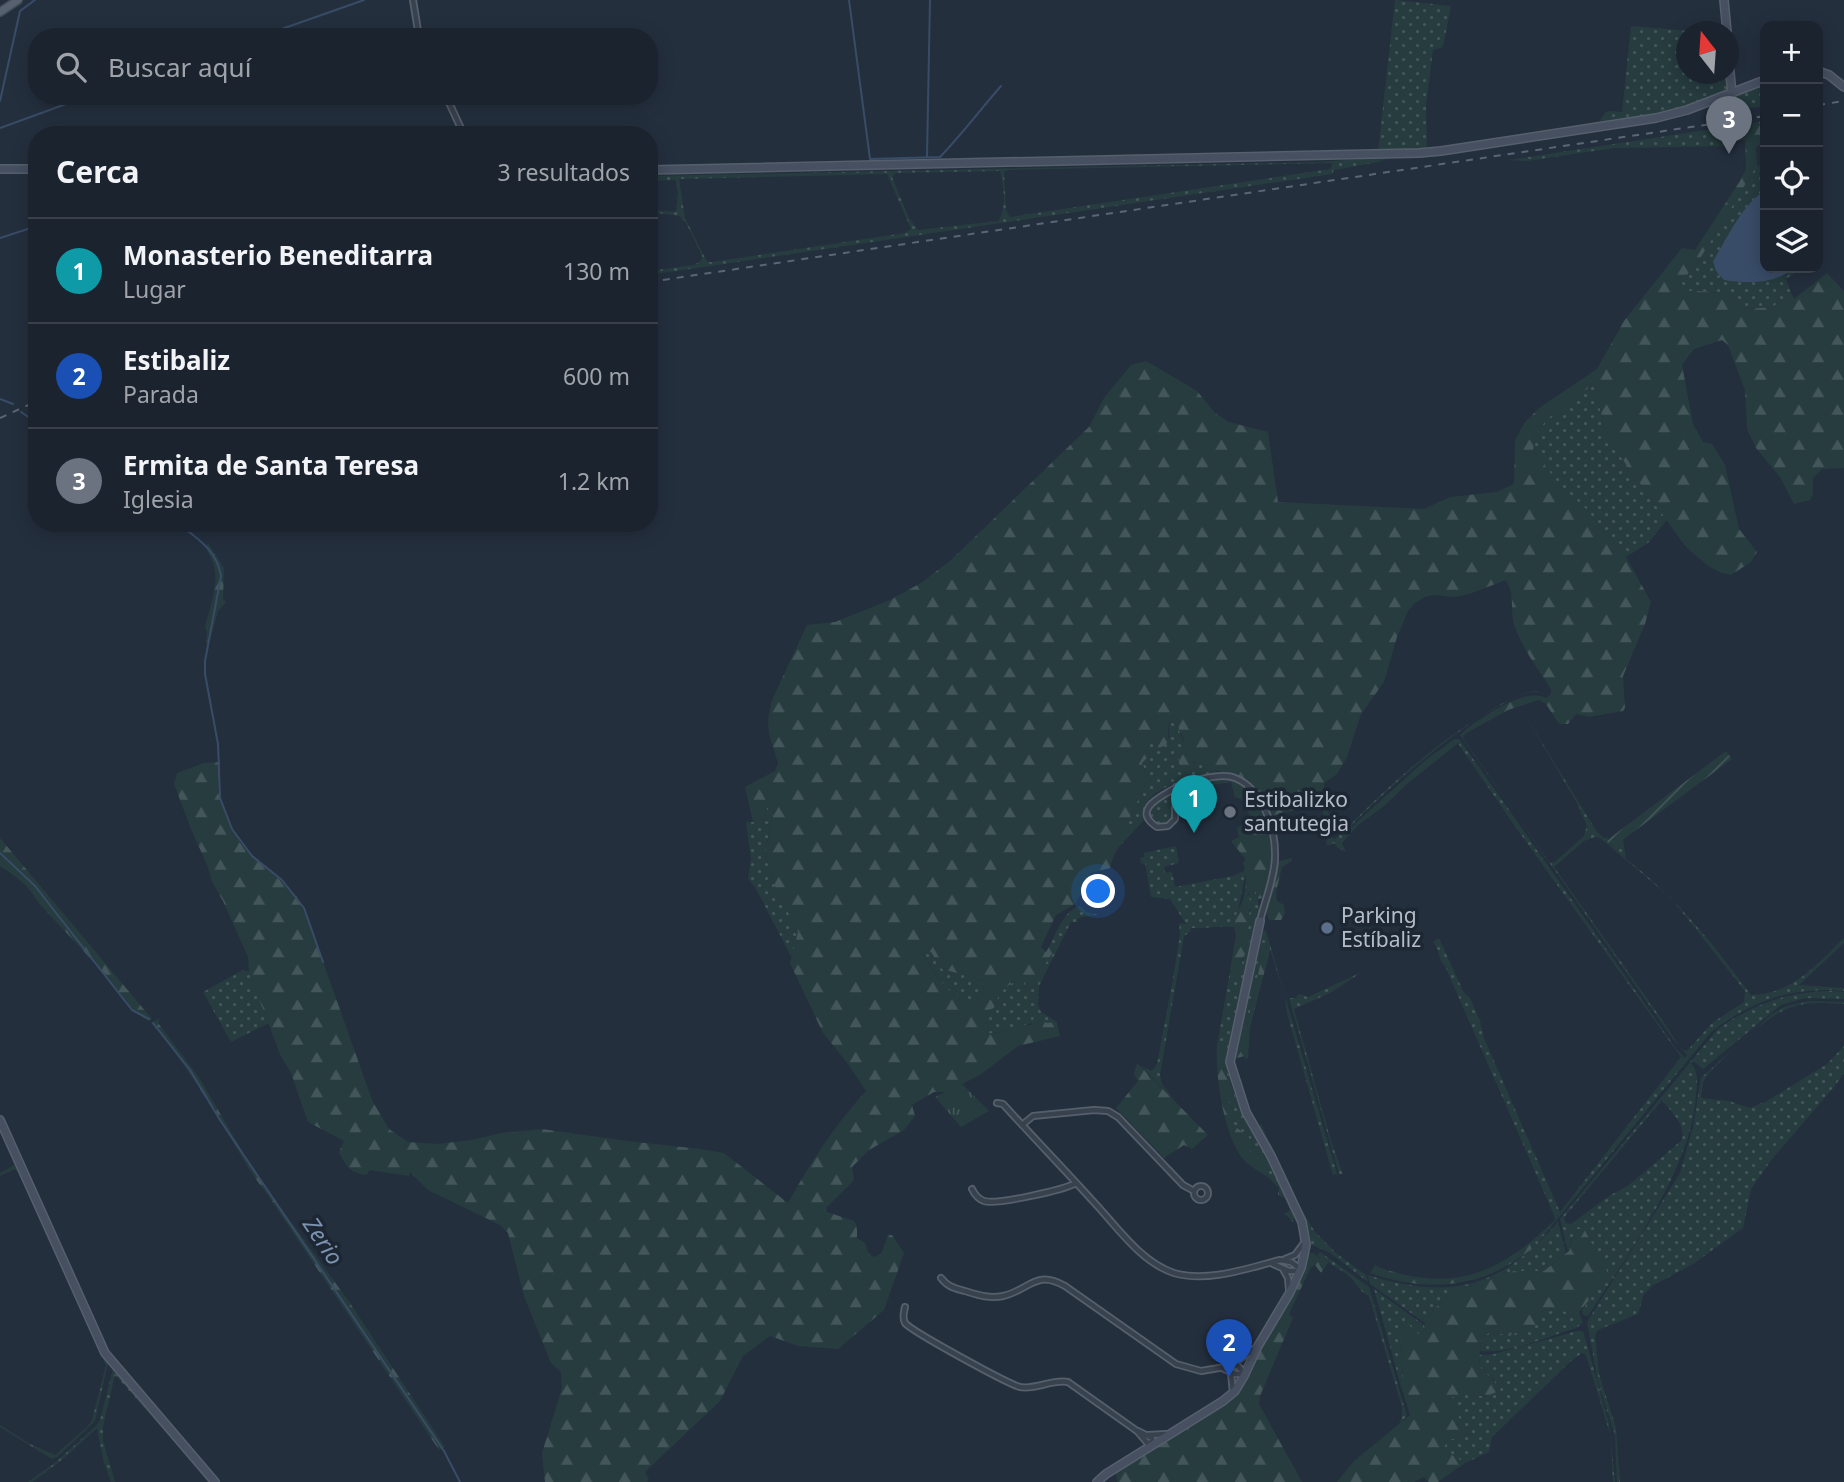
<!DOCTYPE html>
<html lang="es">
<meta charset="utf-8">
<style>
body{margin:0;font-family:"Noto Sans",sans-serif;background:#242b36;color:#f1f3f6}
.controls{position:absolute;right:21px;top:21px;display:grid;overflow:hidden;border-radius:14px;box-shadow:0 4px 18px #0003}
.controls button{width:63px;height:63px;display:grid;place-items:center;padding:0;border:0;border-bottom:2px solid #39404a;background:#1b232e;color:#f1f3f6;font:35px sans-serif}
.compass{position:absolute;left:1676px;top:21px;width:63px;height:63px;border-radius:50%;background:#1b232e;box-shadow:0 4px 18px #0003;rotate:343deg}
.you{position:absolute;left:1099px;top:892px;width:24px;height:24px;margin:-18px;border:5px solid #fff;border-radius:50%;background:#1a73e8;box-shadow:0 0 0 10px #1a73e833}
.badge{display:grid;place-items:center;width:46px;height:46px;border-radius:50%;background:#8ab4f8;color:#fff;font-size:23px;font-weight:700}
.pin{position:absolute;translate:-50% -58px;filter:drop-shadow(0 2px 4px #0008)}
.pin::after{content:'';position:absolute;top:37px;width:24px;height:21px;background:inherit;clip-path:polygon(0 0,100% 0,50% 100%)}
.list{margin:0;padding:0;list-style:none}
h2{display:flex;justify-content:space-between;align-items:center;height:91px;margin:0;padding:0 28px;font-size:30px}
h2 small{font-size:23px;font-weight:400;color:#a0a4aa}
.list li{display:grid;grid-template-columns:46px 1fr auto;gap:21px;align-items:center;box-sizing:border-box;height:105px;padding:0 28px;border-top:2px solid #39404a}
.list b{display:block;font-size:26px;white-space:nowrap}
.list p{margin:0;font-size:23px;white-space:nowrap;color:#a0a4aa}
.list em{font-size:23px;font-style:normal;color:#a0a4aa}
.icon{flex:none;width:38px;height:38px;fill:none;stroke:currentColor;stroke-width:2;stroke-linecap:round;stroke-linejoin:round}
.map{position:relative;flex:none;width:1844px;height:1482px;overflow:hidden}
.search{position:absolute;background:#1b232e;box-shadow:0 4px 18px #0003;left:28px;top:28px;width:630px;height:77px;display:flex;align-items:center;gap:18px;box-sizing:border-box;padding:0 24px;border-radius:28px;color:#a0a4aa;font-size:26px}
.panel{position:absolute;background:#1b232e;box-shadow:0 4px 18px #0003;left:28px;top:126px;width:630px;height:406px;border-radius:28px}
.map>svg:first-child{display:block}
.grass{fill:url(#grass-dots);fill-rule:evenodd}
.forest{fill:url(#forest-firs);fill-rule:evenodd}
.park{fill:url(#park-tufts)}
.garden{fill:url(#garden-furrows)}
.water{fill:#394c67}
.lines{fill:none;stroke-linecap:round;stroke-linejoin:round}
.stream{stroke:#394c67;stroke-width:2}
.street-casing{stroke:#565f6c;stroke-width:8}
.secondary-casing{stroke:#565f6c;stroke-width:10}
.primary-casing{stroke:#414a57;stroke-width:10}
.street{stroke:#38414e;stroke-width:4.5}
.secondary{stroke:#465061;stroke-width:7}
.primary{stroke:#56606e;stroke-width:7}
.rail{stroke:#5a6575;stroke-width:2;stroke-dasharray:7 7;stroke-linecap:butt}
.worship-dot{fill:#6b7280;stroke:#1d2633;stroke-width:2.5}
.service-dot{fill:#5c6f8a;stroke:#1d2633;stroke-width:2.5}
.labels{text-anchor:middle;stroke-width:7;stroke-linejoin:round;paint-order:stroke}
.poi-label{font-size:21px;fill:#b4bcc9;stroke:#1d2633;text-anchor:start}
.water-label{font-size:23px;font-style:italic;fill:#7c92b1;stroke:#1d2633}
</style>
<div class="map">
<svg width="1844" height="1482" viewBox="0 0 1844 1482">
<defs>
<pattern id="grass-dots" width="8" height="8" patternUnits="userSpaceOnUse" patternTransform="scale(1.75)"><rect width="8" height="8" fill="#263c3f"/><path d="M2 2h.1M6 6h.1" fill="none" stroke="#435659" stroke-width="1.8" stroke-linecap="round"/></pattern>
<pattern id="forest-firs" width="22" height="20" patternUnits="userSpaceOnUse" patternTransform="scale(1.75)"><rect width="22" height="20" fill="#263c3f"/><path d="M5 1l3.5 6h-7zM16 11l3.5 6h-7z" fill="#435659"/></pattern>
<pattern id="park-tufts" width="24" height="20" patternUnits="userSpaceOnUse" patternTransform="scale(1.75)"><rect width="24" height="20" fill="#263c3f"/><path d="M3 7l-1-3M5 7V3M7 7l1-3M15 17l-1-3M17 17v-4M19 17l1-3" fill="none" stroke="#435659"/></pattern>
<pattern id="garden-furrows" width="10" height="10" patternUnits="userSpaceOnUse" patternTransform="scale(1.75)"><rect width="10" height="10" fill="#263c3f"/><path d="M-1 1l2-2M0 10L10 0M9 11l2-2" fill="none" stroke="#435659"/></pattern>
</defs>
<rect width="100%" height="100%" fill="#242f3e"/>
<!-- grass -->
<path class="grass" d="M1395,0L1451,6L1443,47L1433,50L1426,105L1427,149L1378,151Z
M1631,26L1691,31L1686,32V74H1727L1728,88L1725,92L1687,107L1598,125C1606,109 1605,111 1622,112Z
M1765,83V106L1709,114L1724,100Z
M1765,121V123L1723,135L1728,142L1726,146L1614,148L1527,161L1509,160Z
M1391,157L1378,162L1334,170L1332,174L649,275V271L694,265L701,261L702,256L686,223L680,216L649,212V209L676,212L678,193L676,180L649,181V176L1318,162ZM1331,163L1332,166L1330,169L1010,217L1006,210L1004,172L1008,170ZM1000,171C1004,185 1007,210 998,221L918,230L909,218L892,177L896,173ZM887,174L911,229L905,233L713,262H708L705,258L685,218L679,179Z
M1757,165L1765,168V190C1741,206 1728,237 1713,261L1784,276L1795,268H1802L1786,279L1792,295L1772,307L1748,309C1726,292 1714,291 1687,291L1680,282L1698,262Z
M1594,384L1607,438L1667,520L1648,543L1626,557L1585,508L1561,487L1533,450L1536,433L1547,419Z
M1536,691L1549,696C1545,694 1539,692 1534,692C1491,695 1383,792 1352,825L1353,827L1356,823L1358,825L1342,843L1346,852L1338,848L1334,843L1327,846L1322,805H1326L1330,817L1331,837L1335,839C1347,829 1358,816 1370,805C1407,770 1447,735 1492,710C1506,702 1521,692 1536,691Z
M1525,715L1597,832L1604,838H1609L1606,841L1612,847L1623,840L1626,859C1676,897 1714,945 1751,995C1793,994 1816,965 1844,938V943L1799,985L1844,988V991C1792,986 1751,1001 1711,1032L1536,1245L1534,1239L1555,1220L1554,1215L1445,966C1438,961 1440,949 1433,942L1439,938L1464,993L1470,998L1480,1021L1484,1038L1560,1212L1681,1057L1514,825L1455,739L1460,740L1677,1050L1685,1058L1687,1055L1673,1039L1460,735L1469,727L1472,730L1465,734L1463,738L1549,863L1555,862L1584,836L1587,826L1577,803ZM1595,837L1600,838L1671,898L1745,991L1744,1002L1712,1023L1687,1051L1681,1049L1665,1024L1554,867L1584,841Z
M1177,716L1179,730L1184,743L1180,749L1191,763H1204L1218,773C1194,778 1138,786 1144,820L1117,849C1124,837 1127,824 1132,812C1140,794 1152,785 1142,763L1149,756V744L1169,738L1168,719Z
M1171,795C1173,810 1178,827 1155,824L1149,813L1154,804Z
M767,808H774L765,854L774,884L798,932L792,958L755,887L748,879L751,859L746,822H764Z
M1176,846L1179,863L1164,867L1165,873L1172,872L1175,887L1233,876L1246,870L1235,927C1219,925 1206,929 1191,928L1190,932L1184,936L1160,1075L1162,1084L1176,1102L1141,1066L1152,1071L1157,1064L1173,979L1180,934L1179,923L1186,924L1170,899L1151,897L1145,863L1141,864L1140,858L1144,857V853Z
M1250,892H1256L1260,912L1228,1049C1222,1086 1249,1120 1265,1151C1276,1172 1285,1194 1295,1215L1293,1222L1285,1214L1290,1210L1285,1198L1278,1195L1279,1188L1268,1177L1266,1166L1249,1150L1252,1147L1248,1136L1233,1125V1111L1229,1102L1233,1094L1223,1063L1224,1045L1217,1046L1230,971L1239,972L1249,941C1244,932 1247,912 1253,905L1247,898Z
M1080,906L1087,912L1099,915L1081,917L1076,920L1078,922H1071L1039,986L1038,1004L1041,1012L1057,1022L1047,1024L1039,1019C1033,1024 997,1034 989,1033L986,1021V1011L994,1008L997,995L1005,987L1022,978H1027L1025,987L1028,988L1052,954L1053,948L1050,945C1057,931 1064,911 1080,906Z
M1262,930L1266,931L1337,1174L1333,1175L1287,1013L1285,996L1269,946L1263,951L1247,1027L1238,1028Z
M931,952L942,969L982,980L984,992L969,1007C949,992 933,977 924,953Z
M243,970L249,972L269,1023L231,1042L203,992Z
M1362,972L1330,993L1294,1009L1331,1141L1343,1174H1339L1289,998H1296L1299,994L1308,997Z
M1835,991L1844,992V999L1805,998L1781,1005L1703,1069L1693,1061L1691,1063C1699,1072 1697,1083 1696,1094C1692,1168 1628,1254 1588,1316L1583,1315L1582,1310L1586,1305L1572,1238L1568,1252L1560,1219L1717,1030C1753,1003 1790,991 1835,991ZM1662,1100C1671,1112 1686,1124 1682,1140L1629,1185L1609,1196L1571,1224L1566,1223L1564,1219L1566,1215Z
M1808,1001L1844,1002V1004C1826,1003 1806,1001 1789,1008C1758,1021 1731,1052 1707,1075L1703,1083L1701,1098L1729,1101L1750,1108L1767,1101L1827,1064L1844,1046V1073L1835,1086L1772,1159L1751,1189L1743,1228L1693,1264L1652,1286L1644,1294L1638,1314L1598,1330L1595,1335L1599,1374L1616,1428L1620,1482H1617L1615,1435L1598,1382L1587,1322L1680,1173L1693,1127L1701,1078L1772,1014L1784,1007Z
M1261,1124L1301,1209L1315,1232L1337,1254L1366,1275L1368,1282L1329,1252L1309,1244L1306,1226L1258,1127Z
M16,1164L108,1363L95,1421L57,1457L52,1459L0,1427V1425L30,1444L55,1455L87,1427L92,1420L106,1365L20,1175L15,1169L0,1176V1173Z
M1558,1222L1566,1253L1544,1271H1514L1454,1291L1433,1310L1425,1323L1370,1284L1368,1275C1452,1301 1500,1288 1558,1222Z
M1320,1252L1369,1287L1407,1416L1399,1424L1402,1417V1407L1369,1296C1359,1292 1357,1283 1349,1276C1338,1267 1328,1263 1317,1256Z
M1374,1289L1424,1325L1426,1333L1419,1334L1400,1344L1403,1377L1400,1383Z
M1545,1310H1561L1576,1316L1579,1313L1583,1323L1576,1328C1546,1337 1511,1354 1480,1351L1482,1337L1492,1331L1509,1336Z
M1577,1331H1583L1584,1334L1609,1424L1615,1482H1613L1610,1434L1586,1355L1582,1353L1571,1361L1492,1437L1489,1452L1465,1463L1443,1449L1448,1440L1469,1434L1448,1400C1457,1392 1474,1394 1486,1397L1495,1381L1480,1369L1479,1355L1494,1354Z
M113,1369L115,1370L212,1482H210L115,1375L103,1426V1441L115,1482H111L104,1463L97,1428L63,1459L32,1482H28L56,1462L96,1426L100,1420Z"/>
<!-- forest -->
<path class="forest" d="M1765,123V141L1756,147L1757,165L1698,262L1681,282L1687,291C1714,291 1726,292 1748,309L1772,307L1792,295L1794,299L1827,273L1844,291V468L1822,469L1813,478V494L1810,500L1794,504L1780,477L1756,448L1747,429L1745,390L1728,345L1722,340L1694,349L1682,365L1693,424L1703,442L1712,444L1725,465L1739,529L1757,552L1751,562L1731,575L1722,573L1708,566L1686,547L1607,438L1594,384L1547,419L1536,433L1533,450L1561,487L1585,508L1626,557L1651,602L1645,624L1623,676L1625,708L1623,711L1589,717L1576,714L1568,724H1559L1546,704L1539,700L1508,710L1472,730L1469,727C1487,715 1525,687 1546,698L1551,694V689C1538,669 1523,650 1515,627C1509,610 1516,597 1506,580L1469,594L1454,597L1434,595L1425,597L1415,603L1408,611L1397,637L1384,682L1361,714L1347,757L1337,774L1324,783L1326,805L1280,813L1271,817C1261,792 1236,770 1209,770L1204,764L1198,765L1195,762L1191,763L1188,769L1180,770L1178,754L1184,739L1179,730L1177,716L1168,719V742L1164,746L1157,749L1152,743L1149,744V756L1142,763C1151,785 1141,793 1133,810C1129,819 1128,829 1124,837C1119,848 1112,856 1110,868L1091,873L1075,904L1056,915L1041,947L1046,952L1050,945L1053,948L1052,954L1028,988L1025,987L1026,978C1009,981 998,992 994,1008L986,1011V1021L989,1033C1003,1034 1016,1024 1031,1025L1034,1017L1047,1023L1057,1022L1060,1036L1018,1046L980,1075L946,1092H934L912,1105L915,1116L904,1130L869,1150L852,1167L854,1180L826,1208L827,1212L854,1221L857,1226V1238L865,1243L869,1254L874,1257L881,1254L888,1235H892L904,1253L884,1310L838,1349L798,1346L770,1336L743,1356L720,1401L645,1472L649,1480L647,1482H545L542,1453L562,1388L561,1372L551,1363L524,1296L508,1233L500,1225L428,1190L410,1172L409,1176L370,1170L366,1175C351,1174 345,1165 339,1152L344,1141L308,1122L291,1073L280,1054L249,972L248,957L223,901L212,882L208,867L191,829L174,784L177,773L204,763L220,762L218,792L226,817L241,844L296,895L308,919L372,1100L389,1129L408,1142L438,1144L471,1140L502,1133L542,1129L627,1141L700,1149L724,1153L788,1203C811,1162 834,1126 866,1091L848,1064L823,1033L790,963L798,932L774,884L765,854L774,809L767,808L764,822H753L745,787L775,771L778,763L769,734L768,719L772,700L807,625L835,622L890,600L921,583L951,560L1089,427L1104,398L1131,365L1146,361L1197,391L1215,413L1229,422L1268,432L1278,502L1424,509L1450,497L1497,492L1514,484L1515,440L1525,422L1539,408L1597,369L1624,321L1682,248L1695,250L1740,181L1746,169L1745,140L1728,142L1722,134ZM931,952L942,969L982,980L984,992L969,1007C949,992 933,977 924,954Z
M208,543L224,568L223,599L226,602L218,611L210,640L206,643L207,633L205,627C212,598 224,575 206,549Z
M1455,739L1458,740L1457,744L1407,784L1384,806L1358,825L1356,823L1427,759Z
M1228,778C1257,786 1273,833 1271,860C1271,873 1266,886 1263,898L1258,899L1256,892H1250L1247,895L1253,905L1249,910L1250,919L1247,936L1250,941L1246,953L1241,961L1244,967L1237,973L1230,971L1236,934C1229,918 1242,908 1244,896C1247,884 1246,874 1243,862L1246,860L1231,841L1239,837L1237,828L1247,823L1249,813L1243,800L1235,797L1231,782L1212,785L1211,781Z
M0,838L152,1019L149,1021C125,1008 124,997 108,979C86,952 61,928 38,902C28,885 16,876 0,866Z
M1291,858L1292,861L1282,867L1276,892L1277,901L1284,905L1285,913L1281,920H1269L1265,908L1276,862Z
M1270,945V951L1250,1027L1248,1058L1245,1059V1056L1233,1059L1238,1028L1247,1027L1263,951Z
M160,1018L158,1023L200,1079L252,1168L350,1303L445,1447L439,1450L267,1194C251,1174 239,1152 226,1130C203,1093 179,1055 151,1023Z
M1225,1045L1223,1063L1233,1094L1229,1102L1233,1111V1125L1248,1136L1254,1145L1249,1150L1266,1166L1268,1177C1260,1172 1252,1168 1245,1161C1224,1139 1215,1075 1217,1046Z
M1137,1063L1208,1135L1192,1149L1184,1145L1164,1158L1116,1108L1138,1081L1134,1074Z
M1575,1229H1584L1607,1271L1602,1284L1576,1316L1561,1310H1546L1538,1317L1536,1325L1509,1336L1492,1331L1482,1337C1475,1378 1481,1362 1501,1390C1496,1392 1489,1396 1484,1396C1472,1396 1458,1392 1448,1400L1469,1434L1448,1440L1443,1449L1465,1463L1438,1482H1429L1424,1477L1414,1482H1337L1354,1461L1410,1415L1400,1383L1403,1377L1400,1344L1403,1327L1408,1324L1419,1334L1426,1333L1424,1325L1433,1310L1454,1291L1514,1271H1544L1569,1251Z
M1534,1239L1536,1245C1488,1288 1430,1294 1370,1273L1375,1265C1385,1271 1395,1272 1406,1275C1460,1286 1493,1272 1534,1239Z
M1307,1253H1313L1319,1258L1323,1256L1327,1258L1328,1263L1321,1273L1315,1265L1311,1267L1289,1314L1293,1318L1260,1396L1259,1404L1302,1482H1117L1116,1470L1231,1398Z"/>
<!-- park -->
<path class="park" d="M962,1084L989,1111L961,1127L935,1097Z"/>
<!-- garden -->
<path class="garden" d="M1726,751L1732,759L1613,847L1606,841Z
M1200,786L1205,810L1183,813L1179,796L1182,789Z"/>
<!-- water -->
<path class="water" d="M1765,190V268H1795C1773,284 1751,284 1724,280L1716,271L1713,261C1728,237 1741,206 1765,190Z"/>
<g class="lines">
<!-- stream -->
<path class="stream" d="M849,0L870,159L940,157C962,134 980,110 1001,86
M259,37L364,0
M0,101L20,11L35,0
M0,128L88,96
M927,156L930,0
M0,238L37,226
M0,399L13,404
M21,412L37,423
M177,523C197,538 217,550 221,576L205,661V674L218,744L220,798L232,829L252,856L282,880L304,908L323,962
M0,853L35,886L132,1010L149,1019
M153,1023L190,1070L220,1120L444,1451L460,1482"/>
<!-- street casing -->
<g class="street-casing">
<path id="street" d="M413,0L419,37
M446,96L464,135
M1176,787L1175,819L1168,826L1157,827C1132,811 1158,798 1172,790C1185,782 1221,772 1235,778C1263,789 1276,830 1275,857C1275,877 1265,900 1260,921
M997,1103L1003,1104C1032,1136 1062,1167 1091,1199C1115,1224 1140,1262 1174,1273C1208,1283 1248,1268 1280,1260L1291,1262L1299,1268L1300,1271
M1022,1125L1033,1116L1094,1110L1108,1111L1118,1117L1183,1185L1194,1191
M1194 1193a7 7 0 1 1 14 0a7 7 0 1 1-14 0Z
M972,1189C975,1195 978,1199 984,1201C996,1205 1064,1190 1076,1183
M1285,1259L1295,1255L1304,1243
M1273,1264L1289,1271H1300
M1283,1269L1288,1278L1289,1290
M941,1278C948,1287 954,1288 965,1291C978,1295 990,1299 1003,1296C1030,1290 1035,1269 1065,1286L1176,1364L1201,1371L1237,1365L1244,1373
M905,1307C904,1312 902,1318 905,1323C911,1331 1008,1384 1020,1387C1036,1390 1052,1379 1068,1382L1137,1431L1150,1446
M1233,1364L1254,1349
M1224,1369L1235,1374H1245
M1231,1374L1233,1392
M1138,1431L1152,1438L1151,1445
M1148,1435L1167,1434"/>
</g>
<!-- secondary casing -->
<g class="secondary-casing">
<path id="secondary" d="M1724,0L1727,32
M1728,52L1732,94
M1818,71L1829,75L1844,87
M0,169H37
M649,170L1419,153L1441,151L1656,118L1687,110L1765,80
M0,1120L105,1353L215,1482
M1097,1482L1106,1474L1223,1401L1235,1391L1244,1376L1258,1346L1289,1294L1301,1268L1306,1245L1302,1222L1271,1156L1246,1112L1230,1062L1260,921"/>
</g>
<!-- primary casing -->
<g class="primary-casing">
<path id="primary" d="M0,12L18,0"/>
</g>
<!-- street -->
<use href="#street" class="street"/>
<!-- secondary -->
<use href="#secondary" class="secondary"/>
<!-- primary -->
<use href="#primary" class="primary"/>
<!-- rail -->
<path class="rail" d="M1818,105L1844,101
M649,282L1765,116
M0,418L37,401"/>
</g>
<!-- markers -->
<circle class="worship-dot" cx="1230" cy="812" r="7"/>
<circle class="service-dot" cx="1327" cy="928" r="7"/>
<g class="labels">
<!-- poi labels -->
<g class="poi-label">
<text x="1244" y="807">Estibalizko<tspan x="1244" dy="24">santutegia</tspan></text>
<text x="1341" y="923">Parking<tspan x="1341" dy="24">Estíbaliz</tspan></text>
</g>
<!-- water labels -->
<g class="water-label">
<text transform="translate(323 1241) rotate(56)" y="8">Zerio</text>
</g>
</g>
</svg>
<div class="controls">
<button>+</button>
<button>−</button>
<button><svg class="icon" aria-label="locate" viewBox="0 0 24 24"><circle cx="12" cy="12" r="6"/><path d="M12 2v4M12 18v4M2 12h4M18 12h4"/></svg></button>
<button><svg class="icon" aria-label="layers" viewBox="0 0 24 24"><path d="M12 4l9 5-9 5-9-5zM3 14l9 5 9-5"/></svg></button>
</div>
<svg class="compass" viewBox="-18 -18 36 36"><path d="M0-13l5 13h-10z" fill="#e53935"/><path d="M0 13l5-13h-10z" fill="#a0a4aa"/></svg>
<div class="you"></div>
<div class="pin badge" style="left:1194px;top:833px;background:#0f9aa8">1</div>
<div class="pin badge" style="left:1229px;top:1377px;background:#1a4fb4">2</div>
<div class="pin badge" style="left:1729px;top:154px;background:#6b7280">3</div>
<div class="search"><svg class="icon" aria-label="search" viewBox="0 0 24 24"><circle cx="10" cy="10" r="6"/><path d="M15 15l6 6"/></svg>Buscar aquí</div>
<section class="panel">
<h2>Cerca<small>3 resultados</small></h2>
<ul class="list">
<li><span class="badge" style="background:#0f9aa8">1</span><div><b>Monasterio Beneditarra</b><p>Lugar</p></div><em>130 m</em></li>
<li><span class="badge" style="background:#1a4fb4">2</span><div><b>Estibaliz</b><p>Parada</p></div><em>600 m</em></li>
<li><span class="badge" style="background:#6b7280">3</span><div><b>Ermita de Santa Teresa</b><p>Iglesia</p></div><em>1.2 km</em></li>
</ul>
</section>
</div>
